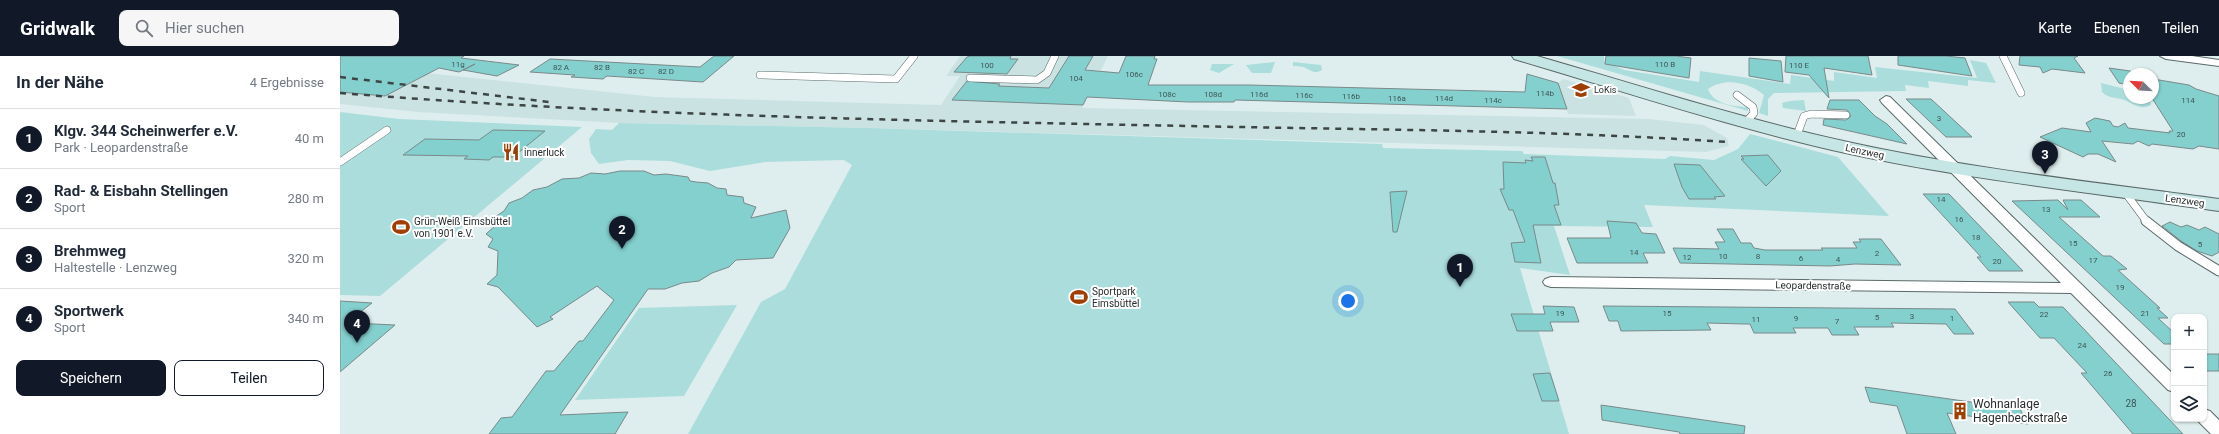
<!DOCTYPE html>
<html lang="de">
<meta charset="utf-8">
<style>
body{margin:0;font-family:Roboto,sans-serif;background:#f6f6f7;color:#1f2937}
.controls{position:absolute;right:12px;bottom:12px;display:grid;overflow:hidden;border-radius:8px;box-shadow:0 1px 3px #0004}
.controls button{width:36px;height:36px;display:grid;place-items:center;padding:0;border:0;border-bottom:1px solid #e0e1e3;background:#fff;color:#1f2937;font:20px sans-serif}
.compass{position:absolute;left:1783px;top:12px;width:36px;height:36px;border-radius:50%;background:#fff;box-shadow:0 1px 3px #0004;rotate:294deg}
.you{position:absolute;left:1008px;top:245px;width:14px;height:14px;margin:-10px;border:3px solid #fff;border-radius:50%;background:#1a73e8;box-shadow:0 0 0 6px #1a73e833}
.badge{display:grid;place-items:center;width:26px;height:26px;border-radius:50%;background:#111827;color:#fff;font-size:13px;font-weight:700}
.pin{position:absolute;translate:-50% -33px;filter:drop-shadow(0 1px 2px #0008)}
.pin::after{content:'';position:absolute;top:21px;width:14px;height:12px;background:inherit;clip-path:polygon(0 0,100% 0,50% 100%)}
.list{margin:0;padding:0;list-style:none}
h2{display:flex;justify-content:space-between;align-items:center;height:52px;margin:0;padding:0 16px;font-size:17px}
h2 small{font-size:13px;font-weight:400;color:#747a83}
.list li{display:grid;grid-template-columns:26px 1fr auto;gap:12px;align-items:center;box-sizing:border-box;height:60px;padding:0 16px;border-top:1px solid #e0e1e3}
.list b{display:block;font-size:15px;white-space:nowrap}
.list p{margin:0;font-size:13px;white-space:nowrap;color:#747a83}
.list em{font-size:13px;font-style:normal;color:#747a83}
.actions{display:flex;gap:8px;padding:12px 16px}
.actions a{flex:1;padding:9px 0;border:1px solid #111827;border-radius:8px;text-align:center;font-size:14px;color:#111827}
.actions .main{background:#111827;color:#fff}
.icon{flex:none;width:22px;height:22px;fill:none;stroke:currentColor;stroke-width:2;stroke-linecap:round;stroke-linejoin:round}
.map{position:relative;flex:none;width:1879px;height:378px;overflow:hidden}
header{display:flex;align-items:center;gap:24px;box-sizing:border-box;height:56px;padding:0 20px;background:#111827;color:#fff}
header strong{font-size:19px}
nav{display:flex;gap:22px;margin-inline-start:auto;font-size:14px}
.search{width:280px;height:36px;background:#f6f6f7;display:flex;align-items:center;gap:10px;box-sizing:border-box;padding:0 14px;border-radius:8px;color:#747a83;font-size:15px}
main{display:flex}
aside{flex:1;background:#fff}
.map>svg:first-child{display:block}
.built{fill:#cae3e2}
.green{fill:#abdddc}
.building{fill:#84d0cf;stroke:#7a8989}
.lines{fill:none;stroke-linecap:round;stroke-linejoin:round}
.lane-far1-casing{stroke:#5b6a69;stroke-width:8}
.lane-casing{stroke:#5b6a69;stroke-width:11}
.street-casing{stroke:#5b6a69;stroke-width:2}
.secondary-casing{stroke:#5b6a69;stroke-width:2}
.lane-far1{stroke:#fff;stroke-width:7}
.lane{stroke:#fff;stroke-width:9}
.street{fill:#fff;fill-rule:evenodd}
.secondary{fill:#c6e6e5;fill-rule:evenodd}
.rail{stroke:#3e4545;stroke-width:2.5;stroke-dasharray:6 6;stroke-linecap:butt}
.labels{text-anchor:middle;stroke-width:4;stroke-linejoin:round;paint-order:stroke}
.number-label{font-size:8px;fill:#3e5656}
.far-poi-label{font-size:9px;fill:#272d2d;stroke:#fff;text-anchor:start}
.street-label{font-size:10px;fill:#272d2d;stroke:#fff}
.poi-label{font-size:10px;fill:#272d2d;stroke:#fff;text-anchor:start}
.near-number-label{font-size:10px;fill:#3e5656}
.near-poi-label{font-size:12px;fill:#272d2d;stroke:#fff;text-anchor:start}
</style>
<header>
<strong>Gridwalk</strong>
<div class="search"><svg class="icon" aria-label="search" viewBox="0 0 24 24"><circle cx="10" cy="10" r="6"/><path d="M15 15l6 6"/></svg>Hier suchen</div>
<nav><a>Karte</a><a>Ebenen</a><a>Teilen</a></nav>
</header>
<main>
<aside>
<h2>In der Nähe<small>4 Ergebnisse</small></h2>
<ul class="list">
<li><span class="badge">1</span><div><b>Klgv. 344 Scheinwerfer e.V.</b><p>Park · Leopardenstraße</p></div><em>40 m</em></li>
<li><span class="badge">2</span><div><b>Rad- &amp; Eisbahn Stellingen</b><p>Sport</p></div><em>280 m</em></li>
<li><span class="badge">3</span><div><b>Brehmweg</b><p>Haltestelle · Lenzweg</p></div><em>320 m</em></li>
<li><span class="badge">4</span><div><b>Sportwerk</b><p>Sport</p></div><em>340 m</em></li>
</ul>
<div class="actions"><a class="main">Speichern</a><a>Teilen</a></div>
</aside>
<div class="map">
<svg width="1879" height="378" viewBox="0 0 1879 378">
<rect width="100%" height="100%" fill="#deeeee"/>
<!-- built -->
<path class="built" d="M620,0H768L742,52L1309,63L1364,69L1387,82L1389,90L1366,96L529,72L279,67L78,56L0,48V8L315,41L601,49L620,20H606Z
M1223,23L1289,42L1296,60L1228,58L1218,27Z"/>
<!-- green -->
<path class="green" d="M1217,0H1264V5L1284,14L1359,26L1360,15L1450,28L1451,19L1494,25V16L1537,22L1535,11L1637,22L1630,4L1646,7L1656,27L1628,24V30L1588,25L1589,32L1565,29L1566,35L1434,37L1428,43V60L1419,57L1424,39C1409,26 1384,21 1368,33C1373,48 1394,51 1408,51V55Z
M935,6L931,17H912L906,9Z
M953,6L981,9L982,14C973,19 972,14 963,11C960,10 956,10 953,10Z
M872,8H894L879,17L870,14Z
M1761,27L1789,34V42H1808L1811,49C1801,55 1792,47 1784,44C1776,41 1769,43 1762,36Z
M1464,44L1466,55L1443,52L1442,47L1450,45Z
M0,56L59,63L242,71L40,240L0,239Z
M279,67L529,72L1042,88L1043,92L1182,95L1184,98L1325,103L1330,100L1374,104L1398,93L1410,78L1498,101L1549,160L1304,149L1313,171L1214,170L1230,219L1180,212L1229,378H348L421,246L445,233L512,109L504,104L425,106L370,115L330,105L288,104L259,108L251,97L249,83L256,73L272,74Z
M397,249L344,340L235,344L299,252Z"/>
<!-- building -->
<path class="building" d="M0,0H124L121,2L179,9L157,20L123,14L135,8L119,16L99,12L45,40L0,36Z
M374,0H394L363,26L267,20L263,23L231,21L235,19L190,16L210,3L360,11Z
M630,0H671L670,3H678L667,18L614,16L627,1Z
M729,0H753L745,14L779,17L786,0H815L814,3H817L808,29H909L1185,36L1187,18L1218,27L1227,53L895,44L894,46H848L747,41L743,49L612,44L627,25L660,28L658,30L709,32Z
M1266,0H1336L1351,2L1349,22L1265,8Z
M1446,0H1528L1532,19L1484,12L1489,42L1469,19L1445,16Z
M1558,0H1606L1625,2L1632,20L1558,9Z
M1680,0H1738L1734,2L1745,17L1712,13L1703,17L1700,11L1679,9Z
M1409,2L1441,5L1443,26L1409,20Z
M1769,12L1790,15L1797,18H1789V29L1779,27Z
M1813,23L1849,29L1856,33L1879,40V93L1859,90L1853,93L1812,88L1809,90L1798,85L1793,88L1762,85L1776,106L1758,98H1748L1743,101L1700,81L1722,72L1751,76L1746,67L1755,62L1770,65L1773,70L1778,71L1785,67L1788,72L1830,77L1829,75H1833L1812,42Z
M1566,43H1591L1632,81H1606Z
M1490,44H1519L1535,60L1547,68L1567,88L1483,69L1484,63L1506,64L1511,60L1507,54L1487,53Z
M153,74L205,75L173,101H153L149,104L124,103L128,100L63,99L85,83L139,84Z
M1428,99L1441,115L1426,130L1401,103H1404L1401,100Z
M1191,101H1205L1213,127H1215L1219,149H1214L1221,169H1193L1201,207L1175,206L1171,187L1185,186L1173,154H1169L1160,133H1164L1163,106L1186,107L1185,104L1193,105Z
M1334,108L1360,109L1385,140L1374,141L1376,143H1349L1342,131Z
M280,115H304L314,119L326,118L348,121L350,125L356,126L368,127L377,132L386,133L387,139L403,141L404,147L416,151L411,162L446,154L450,172L433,202L396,204L389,211L372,217L359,225L342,227L325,233H308L220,359L288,356L275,378H149L161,362L172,361L206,315H214L239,285H243L274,244L257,230L210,261L213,263L197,271L158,231L147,228L157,219L158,195L148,191L153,183L146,178L156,169L152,163L164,155L169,147L182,142L193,134L207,131L222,123L239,122L251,117L265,118Z
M1067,135L1057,176H1053L1050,136Z
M1583,138H1609L1683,215H1649L1637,201H1641Z
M1718,144L1728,154L1723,144H1741L1760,161H1719L1763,200H1771L1787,213L1778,214L1820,252H1817L1828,262H1818L1834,277V288H1824L1672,145Z
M1267,165L1296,167L1302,177L1316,178L1325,197H1303L1308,207H1237L1227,182H1271Z
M1830,166L1841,171L1847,169L1859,174L1865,171L1879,178V196L1872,200L1857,195L1841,185L1822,170Z
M1377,173H1393L1401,187H1411L1414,192L1425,194H1483L1481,192H1517L1513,186H1521L1519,183H1541L1561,209L1515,208L1490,210L1340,207L1333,192L1379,193L1375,186H1385Z
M0,245L32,247L19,257L24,258L13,267L55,269L0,316Z
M1668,246H1694L1699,251H1723L1843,378H1793L1741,317H1747L1714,282H1700Z
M1203,250L1234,251L1239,266H1210L1213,275H1177L1171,258H1205Z
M1263,250L1615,253L1634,278H1614L1606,268L1551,267L1554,271H1514L1519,279H1492L1488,272H1453L1456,277H1414L1410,268H1404L1367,267L1371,274L1281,275L1278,265H1269Z
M1864,298H1879V315H1864Z
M1210,317L1219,345H1202L1193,318Z
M1525,331L1680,353L1688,368L1607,357L1616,378H1567L1557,350L1530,346Z
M1261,349L1405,370L1404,378H1340L1339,376L1262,364Z"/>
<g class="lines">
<!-- lane-far1 casing -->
<g class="lane-far1-casing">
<path id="lane-far1" d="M1663,0L1681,37
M420,19L556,23L574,0
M630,22L697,24L707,17L715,0
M1397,39L1413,51L1414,57L1407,65
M1457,79L1464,60L1471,58L1506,59
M0,106L47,74
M1784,135L1807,166"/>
</g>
<!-- lane casing -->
<g class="lane-casing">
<path id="lane" d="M1806,165L1838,190L1879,215"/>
</g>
<!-- street casing -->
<g class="street-casing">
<path id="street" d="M1820,0H1852L1879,4V10L1826,3Z
M1546,40L1550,41L1834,319V336L1828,334L1731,237L1211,231L1205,229L1203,226L1205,223L1211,221L1721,227L1542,47L1540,44Z
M1864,353L1870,355L1879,364V378H1871L1858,365L1857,363H1864Z"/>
</g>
<!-- secondary casing -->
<g class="secondary-casing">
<path id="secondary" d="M1172,0H1197C1301,30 1403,63 1508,86C1630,113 1755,126 1879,143V155C1756,137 1631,124 1510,98C1396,73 1286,36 1174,3Z"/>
</g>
<!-- lane-far1 -->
<use href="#lane-far1" class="lane-far1"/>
<!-- lane -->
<use href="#lane" class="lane"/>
<!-- street -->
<use href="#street" class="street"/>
<!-- secondary -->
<use href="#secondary" class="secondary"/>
<!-- rail -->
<path class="rail" d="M0,21L209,46
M0,37C299,61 599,65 899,71C1062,74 1225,75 1387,86"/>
</g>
<!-- icons -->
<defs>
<g id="school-bare" transform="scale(1.38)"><path d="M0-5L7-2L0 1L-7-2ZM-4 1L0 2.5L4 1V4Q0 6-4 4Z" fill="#a03e00" stroke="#fff" stroke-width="2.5" paint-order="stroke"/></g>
<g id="restaurant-bare" transform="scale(1.38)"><path d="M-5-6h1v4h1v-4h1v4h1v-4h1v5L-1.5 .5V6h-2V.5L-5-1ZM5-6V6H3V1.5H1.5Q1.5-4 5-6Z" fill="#a03e00" stroke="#fff" stroke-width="2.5" paint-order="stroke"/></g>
<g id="stadium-bare" transform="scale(1.38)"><path d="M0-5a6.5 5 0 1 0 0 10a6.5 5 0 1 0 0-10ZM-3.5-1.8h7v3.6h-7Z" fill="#a03e00" stroke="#fff" stroke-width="2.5" paint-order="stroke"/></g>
<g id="building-bare" transform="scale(1.38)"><path d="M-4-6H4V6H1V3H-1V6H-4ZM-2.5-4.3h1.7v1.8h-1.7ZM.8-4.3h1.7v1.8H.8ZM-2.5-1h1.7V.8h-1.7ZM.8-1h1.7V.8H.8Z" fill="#a03e00" stroke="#fff" stroke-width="2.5" paint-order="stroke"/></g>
</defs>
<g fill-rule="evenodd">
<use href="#school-bare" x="1241" y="34"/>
<use href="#restaurant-bare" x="171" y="96"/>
<use href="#stadium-bare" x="61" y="171"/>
<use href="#stadium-bare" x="739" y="241"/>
<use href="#building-bare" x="1620" y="355"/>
</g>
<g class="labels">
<!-- number labels -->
<g class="number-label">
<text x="118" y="11">11g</text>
<text x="1325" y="11">110 B</text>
<text x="647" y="12">100</text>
<text x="1459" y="12">110 E</text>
<text x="221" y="14">82 A</text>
<text x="262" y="14">82 B</text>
<text x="296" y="18">82 C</text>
<text x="326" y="18">82 D</text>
<text x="794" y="21">106c</text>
<text x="736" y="25">104</text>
<text x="1205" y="40">114b</text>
<text x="827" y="41">108c</text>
<text x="873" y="41">108d</text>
<text x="919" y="41">116d</text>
<text x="964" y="42">116c</text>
<text x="1011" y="43">116b</text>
<text x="1057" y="45">116a</text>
<text x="1104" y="45">114d</text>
<text x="1153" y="47">114c</text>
<text x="1848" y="47">114</text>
<text x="1599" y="65">3</text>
<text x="1841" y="81">20</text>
<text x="1601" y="146">14</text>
<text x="1706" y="156">13</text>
<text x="1619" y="166">16</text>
<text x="1636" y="184">18</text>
<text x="1733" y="190">15</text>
<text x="1860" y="191">5</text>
<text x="1294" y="199">14</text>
<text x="1537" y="200">2</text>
<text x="1383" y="203">10</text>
<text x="1418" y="203">8</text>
<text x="1347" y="204">12</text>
<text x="1461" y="205">6</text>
<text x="1498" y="206">4</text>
<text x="1753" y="207">17</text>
<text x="1657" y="208">20</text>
<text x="1780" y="234">19</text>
<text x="1220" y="260">19</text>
<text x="1327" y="260">15</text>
<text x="1805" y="260">21</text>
<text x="1704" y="261">22</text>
<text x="1572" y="263">3</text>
<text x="1537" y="264">5</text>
<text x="1456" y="265">9</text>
<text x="1612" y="265">1</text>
<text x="1416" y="266">11</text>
<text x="1497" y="268">7</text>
<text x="1742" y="292">24</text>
<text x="1768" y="320">26</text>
</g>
<!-- far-poi labels -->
<g class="far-poi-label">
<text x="1254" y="37">LoKis</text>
</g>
<!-- street labels -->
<g class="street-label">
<text transform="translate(1525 95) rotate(12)" y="4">Lenzweg</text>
<text transform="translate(1845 144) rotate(8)" y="4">Lenzweg</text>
<text transform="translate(1473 229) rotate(1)" y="4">Leopardenstraße</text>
</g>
<!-- poi labels -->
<g class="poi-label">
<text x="184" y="100">innerluck</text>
<text x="74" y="169">Grün-Weiß Eimsbüttel<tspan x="74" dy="12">von 1901 e.V.</tspan></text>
<text x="752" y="239">Sportpark<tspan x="752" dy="12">Eimsbüttel</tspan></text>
</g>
<!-- near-number labels -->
<g class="near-number-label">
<text x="1791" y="351">28</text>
</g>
<!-- near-poi labels -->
<g class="near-poi-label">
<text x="1633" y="352">Wohnanlage<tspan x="1633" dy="14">Hagenbeckstraße</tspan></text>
</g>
</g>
</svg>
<div class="controls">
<button>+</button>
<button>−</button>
<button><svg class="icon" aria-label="layers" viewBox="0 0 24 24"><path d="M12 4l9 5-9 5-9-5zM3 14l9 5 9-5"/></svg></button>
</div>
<svg class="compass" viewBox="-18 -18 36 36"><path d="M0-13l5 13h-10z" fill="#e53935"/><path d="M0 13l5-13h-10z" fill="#747a83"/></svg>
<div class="you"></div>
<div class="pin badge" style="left:1120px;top:231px">1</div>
<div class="pin badge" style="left:282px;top:193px">2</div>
<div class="pin badge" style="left:1705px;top:118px">3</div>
<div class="pin badge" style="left:17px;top:287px">4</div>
</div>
</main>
